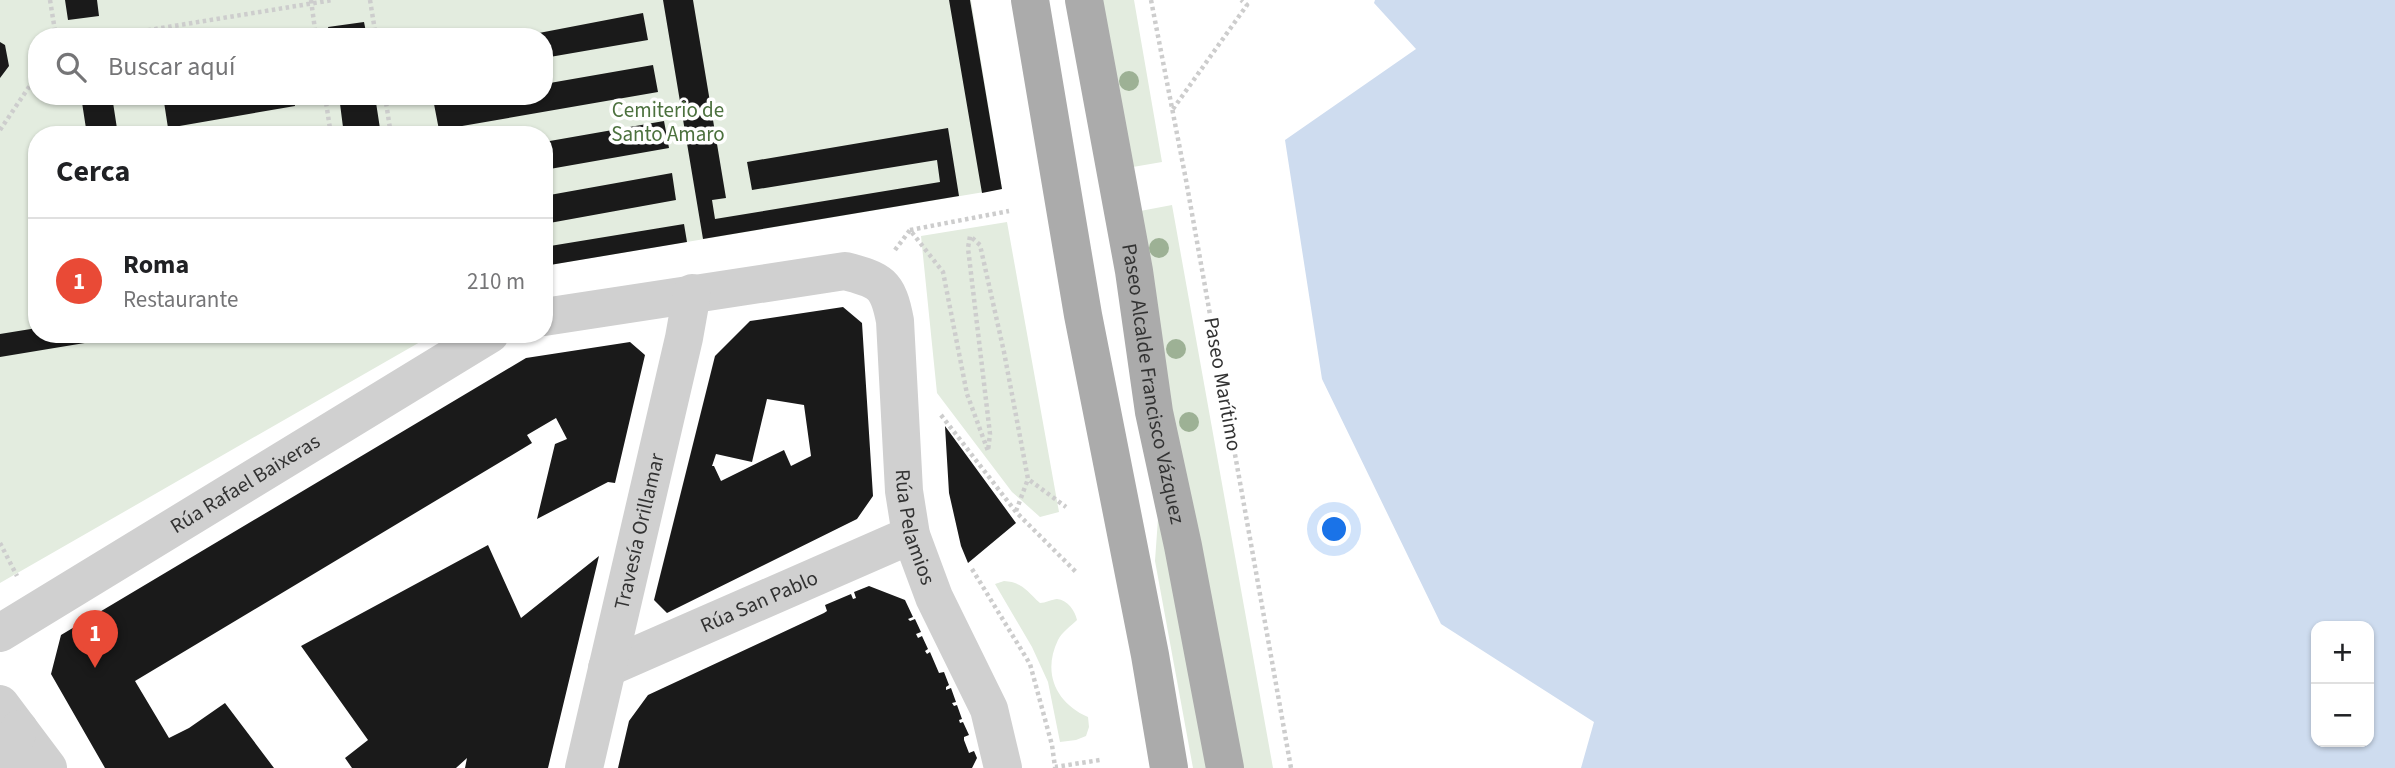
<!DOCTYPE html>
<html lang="es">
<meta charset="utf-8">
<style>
body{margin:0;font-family:"Source Sans 3",sans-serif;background:#f2f2f2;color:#202124}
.controls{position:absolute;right:21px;bottom:21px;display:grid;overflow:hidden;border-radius:14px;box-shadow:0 2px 5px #0004}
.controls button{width:63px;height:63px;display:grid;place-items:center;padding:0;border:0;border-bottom:2px solid #e0e0e0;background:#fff;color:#202124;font:35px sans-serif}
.you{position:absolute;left:1335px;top:530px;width:24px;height:24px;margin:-18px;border:5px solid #fff;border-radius:50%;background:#1a73e8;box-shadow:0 0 0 10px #1a73e833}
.badge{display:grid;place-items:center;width:46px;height:46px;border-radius:50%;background:#e94a36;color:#fff;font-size:23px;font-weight:700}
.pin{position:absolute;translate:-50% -58px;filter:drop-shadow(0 2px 4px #0008)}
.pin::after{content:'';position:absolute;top:37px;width:24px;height:21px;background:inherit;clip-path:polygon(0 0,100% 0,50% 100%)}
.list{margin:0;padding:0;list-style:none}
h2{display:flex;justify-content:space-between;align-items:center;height:91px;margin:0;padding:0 28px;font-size:30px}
h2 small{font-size:23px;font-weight:400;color:#757577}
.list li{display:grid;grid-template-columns:46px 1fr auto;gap:21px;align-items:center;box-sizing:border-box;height:126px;padding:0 28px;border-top:2px solid #e0e0e0}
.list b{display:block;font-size:26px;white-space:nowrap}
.list p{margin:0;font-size:23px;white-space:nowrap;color:#757577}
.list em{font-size:23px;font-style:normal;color:#757577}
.icon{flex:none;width:38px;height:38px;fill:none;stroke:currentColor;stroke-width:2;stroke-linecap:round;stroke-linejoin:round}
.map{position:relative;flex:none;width:2395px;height:768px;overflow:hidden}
.search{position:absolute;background:#fff;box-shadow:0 2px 5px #0004;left:28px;top:28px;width:525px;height:77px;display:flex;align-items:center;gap:18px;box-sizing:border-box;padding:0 24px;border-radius:28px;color:#757577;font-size:26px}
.panel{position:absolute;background:#fff;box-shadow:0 2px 5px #0004;left:28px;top:126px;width:525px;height:217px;border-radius:28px}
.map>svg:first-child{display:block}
.green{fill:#e3ecdf;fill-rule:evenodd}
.water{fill:#cedcef;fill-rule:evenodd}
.building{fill:#1a1a1a;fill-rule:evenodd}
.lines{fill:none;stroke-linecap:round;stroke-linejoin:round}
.path{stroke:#cdcdcd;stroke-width:4.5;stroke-dasharray:3.5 3.5;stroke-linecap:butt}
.minor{stroke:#d0d0d0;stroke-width:38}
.major{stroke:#ababab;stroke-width:38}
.tree{fill:#9db195}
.labels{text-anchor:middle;stroke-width:7;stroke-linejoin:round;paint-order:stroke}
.park-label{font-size:21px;fill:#4c713e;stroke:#fff}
.street-label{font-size:21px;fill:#333;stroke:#fff}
</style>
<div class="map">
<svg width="2395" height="768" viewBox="0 0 2395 768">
<rect width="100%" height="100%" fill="#fff"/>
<!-- green -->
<path class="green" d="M0,0H971L1002,189L544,266V135H37V334H434L0,583ZM37,37H544V96H37Z
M1095,0H1134L1162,162L1127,168Z
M1172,205L1273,768H1193L1155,561L1164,434L1135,212Z
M1007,222L1059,512L1040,517L1012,492L937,393L921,236Z
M1004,581C1022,582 1027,591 1040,603C1045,603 1053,599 1057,599C1068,600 1075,611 1077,620C1071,626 1062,632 1058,640C1042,673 1056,703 1088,717L1089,727L1086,736L1076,740L1060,742L1048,682L1032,647L995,584Z"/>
<!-- water -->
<path class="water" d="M1375,0H2395V768H1581L1594,722L1441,624L1322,379L1285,140L1416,49L1374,3ZM2316,626H2369V742H2316Z"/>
<!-- building -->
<path class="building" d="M65,0H97L99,16L68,20Z
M663,0H693L726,198L712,200L715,219L940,182L937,160L752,190L747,162L948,128L959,196L703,239Z
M949,0H970L1002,189L982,193Z
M643,13L648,40L544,58V37H518Z
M364,22L367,37H330L328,27Z
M0,42L5,45L9,66L0,78Z
M653,65L658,92L439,130L434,104L476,96H544V84Z
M81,96H112L118,135H87Z
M194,96H294L295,106L168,128L164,102Z
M339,96H375L381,135H344Z
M664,121L669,148L544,170V142Z
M672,173L676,200L544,224V196Z
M684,224L687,242L544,266V247Z
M843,307L862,323L873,496L857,519L667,613L654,600L715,356L750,321ZM767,399L804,405L811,456L791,466L784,450L721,481L714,466H712L716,454L752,462Z
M37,328V334L127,336L0,357V334Z
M630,342L645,355L615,483L608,482L537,519L555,444L567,439L556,418L527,435L532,443L135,681L169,738L189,728L225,703L274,768H105L51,674L61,635L526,358Z
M945,426L1016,523L968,563L961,546L949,493Z
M488,545L521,618L599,556L548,768H465L467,758L456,768H352L345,758L368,740L301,646Z
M869,586L905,600L913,617L908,619L910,621L915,619L921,632L916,634L918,638L922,636L928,649L925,651L927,654L930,652L939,673L944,672L949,685L946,687V690L951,688L956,702L952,703L954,706L957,705L962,719L959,720L960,723L963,722L969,735L964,737V740L969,753L974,751L977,758L972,768H618L629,721L648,695L824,613L827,611L825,605L851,594L853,599L856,598L854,592Z"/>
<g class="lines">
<!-- path -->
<path class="path" d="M50,0L56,37
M311,0L316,37
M370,0L376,37
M1151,0L1186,180L1291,768
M106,37L333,0
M325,96L331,135
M385,96L391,135
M1173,109L1247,5L1241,0
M0,130L37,75
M910,230L1009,211
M895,250L910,230L943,272L967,394L988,451L990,434L968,248L970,236L980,245L1004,352L1028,479L1066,507
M941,415L1016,512L1077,573
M1016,511L1028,479
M0,543L17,576
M972,569L1030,664L1052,745L1055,767L1100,760"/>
<!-- minor -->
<g class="minor">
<path id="s1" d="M544,317L845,271C880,280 888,283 895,321L904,491L911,535L934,597L989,709L1003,768"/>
<path id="s2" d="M0,633L490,334"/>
<path id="s3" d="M607,668L911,535"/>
<path d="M0,704L48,768"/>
<path d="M4,768L19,729"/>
<path id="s4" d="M584,768L684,338L692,293"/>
</g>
<!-- major -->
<g class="major">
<path d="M1030,0L1083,315L1150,655L1169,768"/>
<path id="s5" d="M1084,0L1134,271L1154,412L1183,546L1225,768"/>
</g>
</g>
<!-- trees -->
<g class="tree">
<circle cx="1129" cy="81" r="10"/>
<circle cx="1159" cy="248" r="10"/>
<circle cx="1176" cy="349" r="10"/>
<circle cx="1189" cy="422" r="10"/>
</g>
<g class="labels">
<!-- park labels -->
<g class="park-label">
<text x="668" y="117">Cemiterio de<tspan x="668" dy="24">Santo Amaro</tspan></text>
</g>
<!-- street labels -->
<g class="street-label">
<text dy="7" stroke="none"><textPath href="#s5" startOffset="390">Paseo Alcalde Francisco Vázquez</textPath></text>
<text transform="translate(1223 384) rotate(80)" y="7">Paseo Marítimo</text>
<text dy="7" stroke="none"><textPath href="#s2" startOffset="287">Rúa Rafael Baixeras</textPath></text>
<text dy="7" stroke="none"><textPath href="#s1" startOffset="590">Rúa Pelamios</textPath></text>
<text dy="7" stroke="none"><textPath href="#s4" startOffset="243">Travesía Orillamar</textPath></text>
<text dy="7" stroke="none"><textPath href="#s3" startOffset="166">Rúa San Pablo</textPath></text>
</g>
</g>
</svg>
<div class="controls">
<button>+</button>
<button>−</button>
</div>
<div class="you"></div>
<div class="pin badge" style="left:95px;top:668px">1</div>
<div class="search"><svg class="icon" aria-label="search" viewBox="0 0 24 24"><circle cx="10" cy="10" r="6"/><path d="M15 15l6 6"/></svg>Buscar aquí</div>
<section class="panel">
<h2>Cerca<small></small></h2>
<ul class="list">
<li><span class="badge">1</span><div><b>Roma</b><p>Restaurante</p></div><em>210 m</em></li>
</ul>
</section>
</div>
